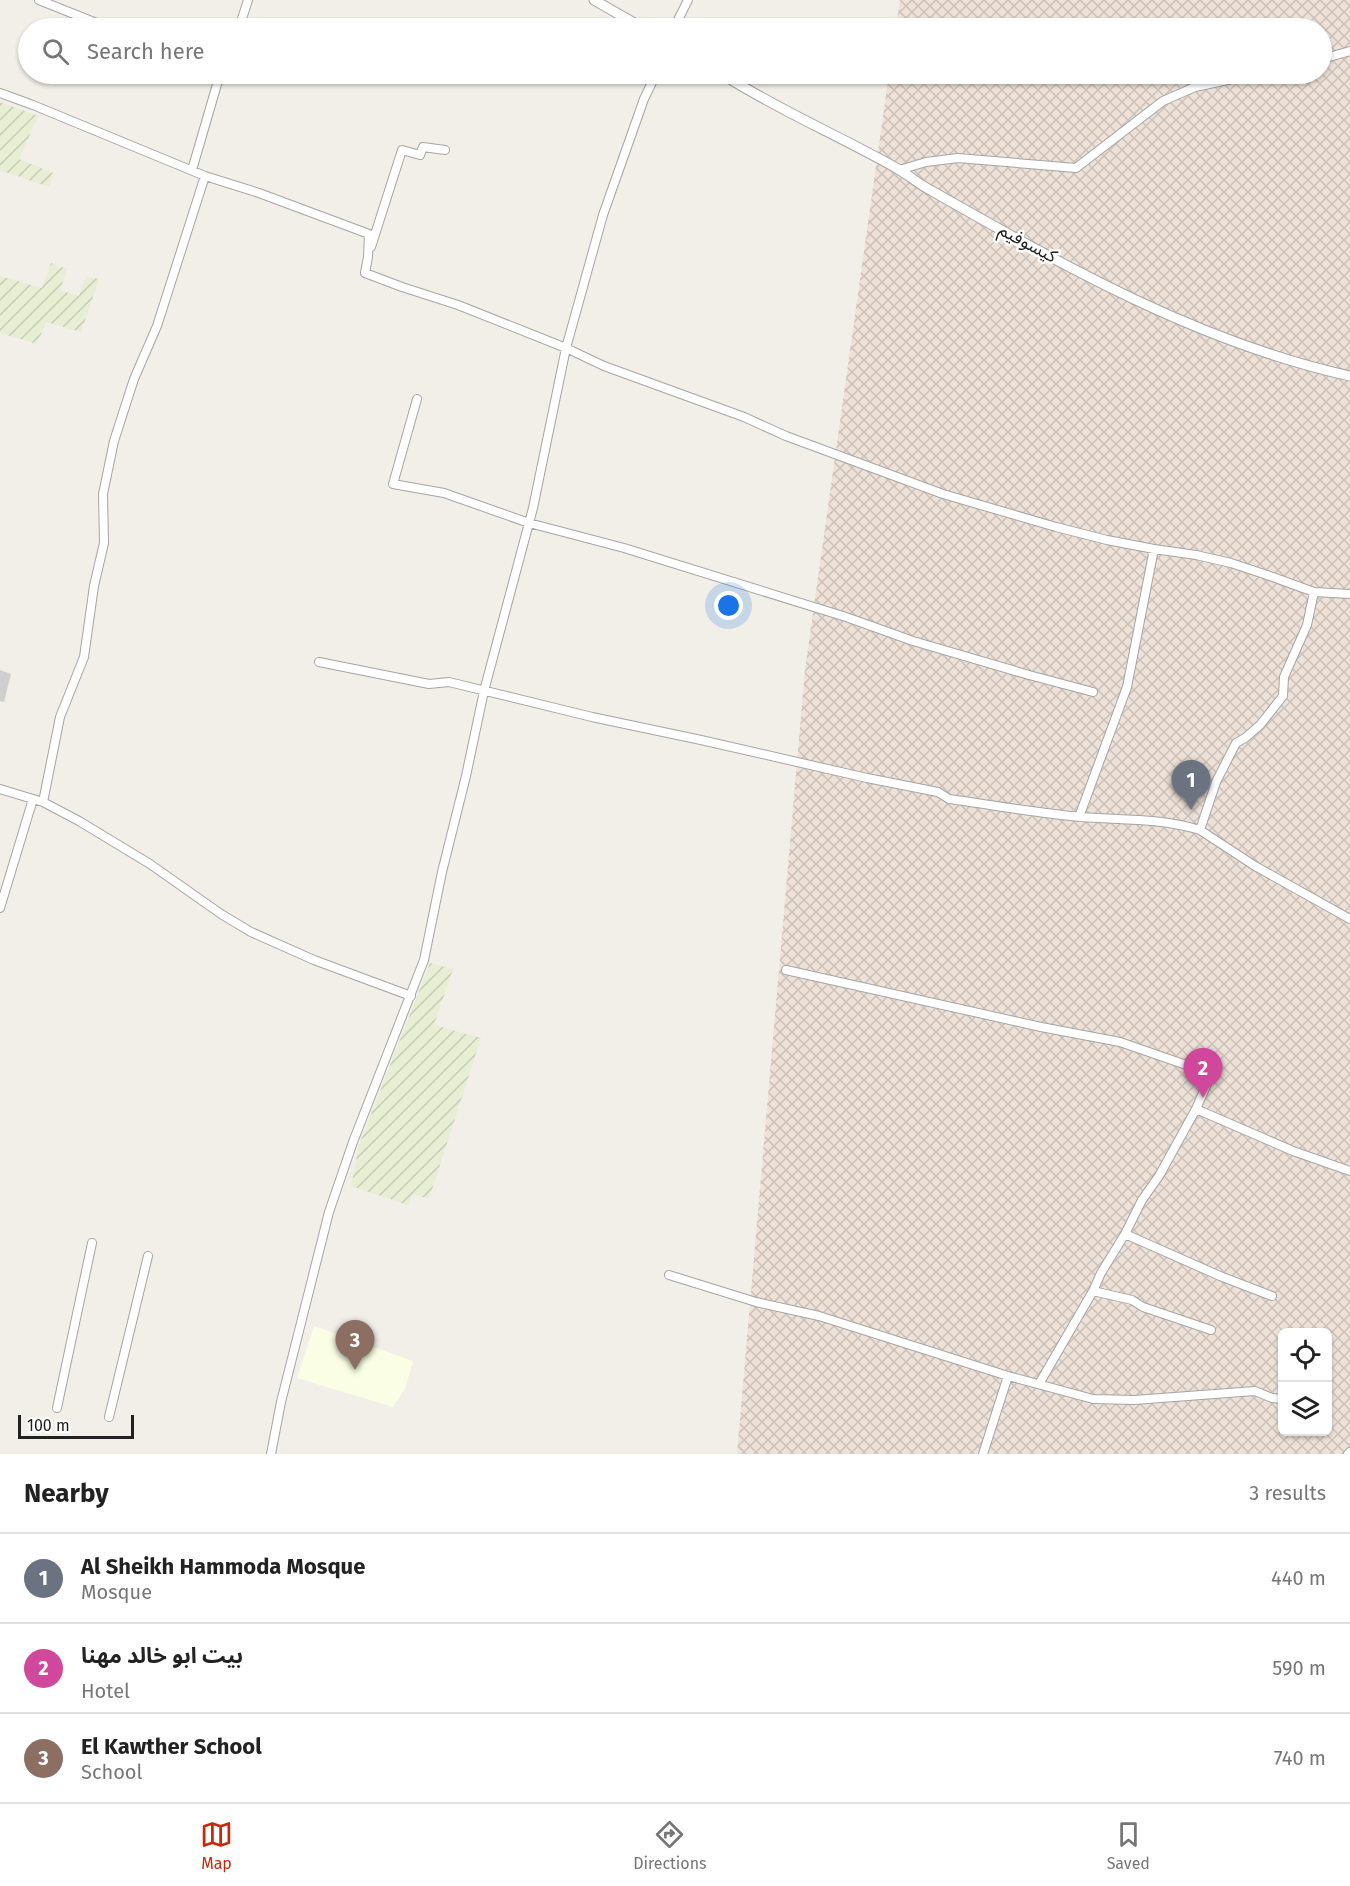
<!DOCTYPE html>
<meta charset="utf-8">
<style>
body{margin:0;font-family:"Fira Sans","Noto Sans Arabic",sans-serif;background:#f2f2f2;color:#222}
.controls{position:absolute;right:18px;bottom:18px;display:grid;overflow:hidden;border-radius:9px;box-shadow:0 2px 4px #0004}
.controls button{width:54px;height:54px;display:grid;place-items:center;padding:0;border:0;border-bottom:2px solid #e0e0e0;background:#fff;color:#222;font:30px sans-serif}
.scale{position:absolute;left:18px;bottom:15px;width:116px;box-sizing:border-box;padding-left:6px;border:3px solid #212121;border-top:0;font-size:16px;line-height:21px;white-space:nowrap;color:#212121;-webkit-text-stroke:4px #fff;paint-order:stroke}
.you{position:absolute;left:729px;top:606px;width:21px;height:21px;margin:-15px;border:4px solid #fff;border-radius:50%;background:#1a73e8;box-shadow:0 0 0 9px #1a73e833}
.badge{display:grid;place-items:center;width:39px;height:39px;border-radius:50%;background:#c8290a;color:#fff;font-size:20px;font-weight:700}
.pin{position:absolute;translate:-50% -50px;filter:drop-shadow(0 2px 3px #0008)}
.pin::after{content:'';position:absolute;top:32px;width:21px;height:18px;background:inherit;clip-path:polygon(0 0,100% 0,50% 100%)}
.list{margin:0;padding:0;list-style:none}
h2{display:flex;justify-content:space-between;align-items:center;height:78px;margin:0;padding:0 24px;font-size:26px}
h2 small{font-size:20px;font-weight:400;color:#767676}
.list li{display:grid;grid-template-columns:39px 1fr auto;gap:18px;align-items:center;box-sizing:border-box;height:90px;padding:0 24px;border-top:2px solid #e0e0e0}
.list b{display:block;font-size:22px;white-space:nowrap}
.list p{margin:0;font-size:20px;white-space:nowrap;color:#767676}
.list em{font-size:20px;font-style:normal;color:#767676}
.icon{flex:none;width:33px;height:33px;fill:none;stroke:currentColor;stroke-width:2;stroke-linecap:round;stroke-linejoin:round}
.map{position:relative;flex:none;width:1350px;height:1454px;overflow:hidden}
.search{position:absolute;background:#fff;box-shadow:0 2px 4px #0004;left:18px;right:18px;top:18px;height:66px;display:flex;align-items:center;gap:15px;box-sizing:border-box;padding:0 21px;border-radius:33px;color:#767676;font-size:22px}
.sheet{height:348px;background:#fff}
nav{display:flex;justify-content:space-around;align-items:center;box-sizing:border-box;height:84px;border-top:2px solid #e0e0e0;background:#fff;font-size:16px;color:#767676}
nav a{display:grid;justify-items:center;gap:3px}
nav .on{color:#c8290a}
.map>svg:first-child{display:block}
.education{fill:#f9fee4}
.religious{fill:#cfcfcf}
.military{fill:url(#military-cross-hatch);fill-rule:evenodd}
.farmland{fill:url(#farmland-furrows)}
.lines{fill:none;stroke-linecap:round;stroke-linejoin:round}
.minor-casing{stroke:#a5a5a5;stroke-width:10}
.tertiary-casing{stroke:#a5a5a5;stroke-width:11}
.minor{stroke:#fff;stroke-width:8}
.tertiary{stroke:#fff;stroke-width:9}
.labels{text-anchor:middle;stroke-width:5;stroke-linejoin:round;paint-order:stroke}
.street-label{font-size:18px;fill:#212121;stroke:#fff}
</style>
<div class="map">
<svg width="1350" height="1454" viewBox="0 0 1350 1454">
<defs>
<pattern id="military-cross-hatch" width="8" height="8" patternUnits="userSpaceOnUse" patternTransform="scale(1.5)"><rect width="8" height="8" fill="#ede1d8"/><path d="M0 0l8 8M0 8l8-8" fill="none" stroke="#cbc1b9"/></pattern>
<pattern id="farmland-furrows" width="10" height="10" patternUnits="userSpaceOnUse" patternTransform="scale(1.5)"><rect width="10" height="10" fill="#e8eed4"/><path d="M-1 1l2-2M0 10L10 0M9 11l2-2" fill="none" stroke="#c7ccb6"/></pattern>
</defs>
<rect width="100%" height="100%" fill="#f1efe8"/>
<!-- education -->
<path class="education" d="M314,1326L413,1361L405,1389L393,1407L297,1378Z"/>
<!-- religious -->
<path class="religious" d="M0,670L11,674L4,702L0,701Z"/>
<!-- military -->
<path class="military" d="M900,0H1350V1454H737L805,670L889,74H1322V28H896ZM1282,1332H1328V1432H1282Z"/>
<!-- farmland -->
<path class="farmland" d="M0,102L38,116L19,159L53,173L49,187L0,170Z
M51,263L67,269L60,290L79,296L86,276L99,279L81,332L46,322L37,344L0,333V276L42,288Z
M430,963L453,969L434,1025L481,1038L429,1199L413,1194L408,1205L351,1186L359,1145Z"/>
<g class="lines">
<!-- minor casing -->
<g class="minor-casing">
<path id="minor" d="M39,0L109,28
M239,28L248,0
M674,28L688,0
M1322,59L1350,51
M0,93L33,105L205,176L259,193L369,234L368,257L365,273L402,287L458,305L566,348L604,366L744,417L786,436L943,494L1056,527L1107,540L1154,549L1196,555L1231,563L1267,575L1314,592L1350,594
M192,170L220,74
M899,170L926,162L958,158L1076,168L1163,101L1195,87L1256,74
M371,247L402,150L420,155L423,147L445,150
M417,399L393,484L444,493L529,523L624,548L846,617L913,641L1029,675L1093,692
M319,662L429,684L449,682L592,717L701,740L867,778L938,792L949,799C993,805 1037,813 1081,817C1121,820 1162,818 1200,830L1255,866L1350,919
M0,789L43,802L79,821L150,864L221,914L251,932L314,960L411,996
M43,802L60,717L84,657L94,586L104,543L103,494L114,441L134,379L157,326L205,176
M1079,817L1127,687L1154,549
M1200,830L1216,782L1236,743L1245,738L1260,725L1283,696L1284,677L1307,625L1314,592
M0,908L33,799
M786,970L1041,1027L1120,1042L1195,1068L1210,1077L1196,1109L1159,1176L1142,1200L1125,1234L1101,1273L1093,1291L1039,1384
M1196,1109L1293,1151L1350,1171
M1125,1234L1220,1276L1272,1296
M669,1275L756,1302L819,1316L1008,1376L1093,1399L1134,1400L1255,1391L1272,1398L1282,1399
M1093,1291L1132,1300L1143,1307L1211,1330
M57,1408L92,1243
M109,1417L148,1256
M271,1454L281,1402L329,1212L353,1142L424,960L442,872L466,776L484,691L533,508L566,348L603,215L644,99L656,74
M983,1454L1008,1376
M1348,1454L1350,1452"/>
</g>
<!-- tertiary casing -->
<g class="tertiary-casing">
<path id="tertiary" d="M594,0L643,28
M722,74C778,110 840,136 898,169C910,176 920,185 932,191C1064,266 1200,343 1350,376"/>
</g>
<!-- minor -->
<use href="#minor" class="minor"/>
<!-- tertiary -->
<use href="#tertiary" class="tertiary"/>
</g>
<g class="labels">
<!-- street labels -->
<g class="street-label">
<text transform="translate(1028 243) rotate(28)" y="6">كيسوفيم</text>
</g>
</g>
</svg>
<div class="controls">
<button><svg class="icon" aria-label="locate" viewBox="0 0 24 24"><circle cx="12" cy="12" r="6"/><path d="M12 2v4M12 18v4M2 12h4M18 12h4"/></svg></button>
<button><svg class="icon" aria-label="layers" viewBox="0 0 24 24"><path d="M12 4l9 5-9 5-9-5zM3 14l9 5 9-5"/></svg></button>
</div>
<div class="scale">100 m</div>
<div class="you"></div>
<div class="pin badge" style="left:1191px;top:810px;background:#6b7280">1</div>
<div class="pin badge" style="left:1203px;top:1098px;background:#d1479c">2</div>
<div class="pin badge" style="left:355px;top:1370px;background:#8d6e63">3</div>
<div class="search"><svg class="icon" aria-label="search" viewBox="0 0 24 24"><circle cx="10" cy="10" r="6"/><path d="M15 15l6 6"/></svg>Search here</div>
</div>
<section class="sheet">
<h2>Nearby<small>3 results</small></h2>
<ul class="list">
<li><span class="badge" style="background:#6b7280">1</span><div><b>Al Sheikh Hammoda Mosque</b><p>Mosque</p></div><em>440 m</em></li>
<li><span class="badge" style="background:#d1479c">2</span><div><b>بيت ابو خالد مهنا</b><p>Hotel</p></div><em>590 m</em></li>
<li><span class="badge" style="background:#8d6e63">3</span><div><b>El Kawther School</b><p>School</p></div><em>740 m</em></li>
</ul>
</section>
<nav>
<a class="on"><svg class="icon" aria-label="map" viewBox="0 0 24 24"><path d="M3 6l6-2 6 2 6-2v14l-6 2-6-2-6 2zM9 4v14M15 6v14"/></svg>Map</a>
<a><svg class="icon" aria-label="directions" viewBox="0 0 24 24"><path d="M12 3l9 9-9 9-9-9zM9 14v-3h6M13 9l2 2-2 2"/></svg>Directions</a>
<a><svg class="icon" aria-label="saved" viewBox="0 0 24 24"><path d="M7 4h10v16l-5-4-5 4z"/></svg>Saved</a>
</nav>
